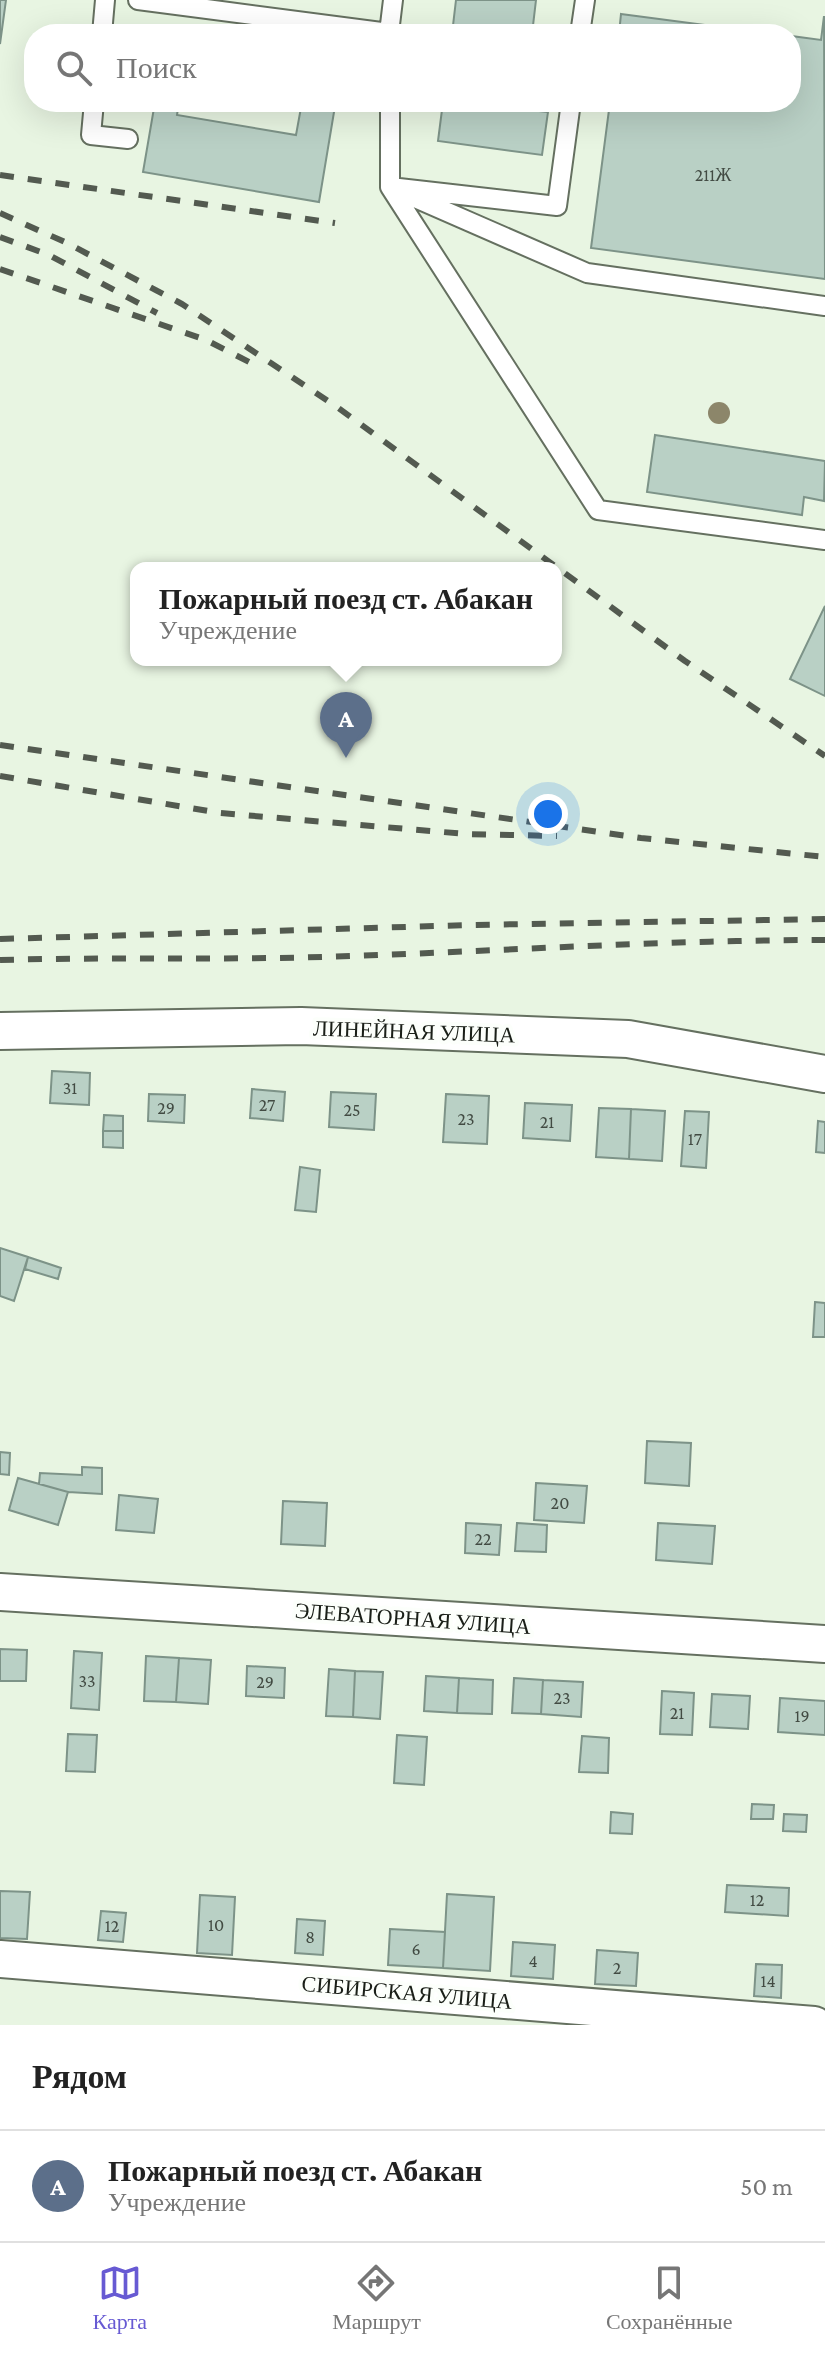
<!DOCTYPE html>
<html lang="ru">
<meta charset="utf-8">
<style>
body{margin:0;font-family:"Crimson Pro",serif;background:#f6f6f6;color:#222}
.you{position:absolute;left:548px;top:814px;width:28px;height:28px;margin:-20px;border:6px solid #fff;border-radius:50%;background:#1a73e8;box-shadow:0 0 0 12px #1a73e833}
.badge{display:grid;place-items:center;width:52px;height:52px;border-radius:50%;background:#675ad3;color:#fff;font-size:26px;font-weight:700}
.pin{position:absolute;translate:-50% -66px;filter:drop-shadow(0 2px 4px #0008)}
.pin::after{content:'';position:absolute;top:42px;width:28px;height:24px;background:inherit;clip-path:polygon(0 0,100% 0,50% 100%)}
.popup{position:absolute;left:130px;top:562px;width:432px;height:104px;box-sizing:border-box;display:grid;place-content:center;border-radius:16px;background:#fff;filter:drop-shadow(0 2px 6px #0005);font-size:26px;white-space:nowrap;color:#767676}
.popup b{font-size:30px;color:#222}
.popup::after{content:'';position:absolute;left:50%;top:100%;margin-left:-16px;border:16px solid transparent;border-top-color:#fff}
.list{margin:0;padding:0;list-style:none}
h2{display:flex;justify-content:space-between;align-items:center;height:104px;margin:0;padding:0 32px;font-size:34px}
h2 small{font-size:26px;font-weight:400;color:#767676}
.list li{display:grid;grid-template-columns:52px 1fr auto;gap:24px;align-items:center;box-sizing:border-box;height:112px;padding:0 32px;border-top:2px solid #e0e0e0}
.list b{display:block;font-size:30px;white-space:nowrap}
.list p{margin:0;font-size:26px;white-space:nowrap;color:#767676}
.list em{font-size:26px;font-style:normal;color:#767676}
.icon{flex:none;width:44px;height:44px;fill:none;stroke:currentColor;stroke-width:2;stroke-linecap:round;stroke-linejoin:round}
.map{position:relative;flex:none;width:825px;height:2025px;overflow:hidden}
.search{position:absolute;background:#fff;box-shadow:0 8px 32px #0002;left:24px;right:24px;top:24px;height:88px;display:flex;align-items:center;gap:20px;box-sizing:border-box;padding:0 28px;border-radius:32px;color:#767676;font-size:30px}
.sheet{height:216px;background:#fff}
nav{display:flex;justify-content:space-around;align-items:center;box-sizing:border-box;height:112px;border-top:2px solid #e0e0e0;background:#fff;font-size:22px;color:#767676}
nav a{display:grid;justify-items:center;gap:4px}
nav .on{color:#675ad3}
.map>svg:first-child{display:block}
.building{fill:#b9d0c5;stroke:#7d9388;stroke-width:2}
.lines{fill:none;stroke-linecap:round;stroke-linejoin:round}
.lane-casing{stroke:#657060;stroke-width:22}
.street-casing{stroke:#657060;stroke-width:40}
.lane{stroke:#fff;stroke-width:18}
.street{stroke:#fff;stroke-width:36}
.rail{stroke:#535a50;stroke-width:6;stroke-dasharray:14 14;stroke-linecap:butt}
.tree{fill:#8c866a}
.labels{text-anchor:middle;stroke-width:8;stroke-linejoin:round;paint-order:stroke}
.number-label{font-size:18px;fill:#424b43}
.street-label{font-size:22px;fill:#1a1f18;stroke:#fcfffb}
</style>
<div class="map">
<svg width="825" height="2025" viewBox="0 0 825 2025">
<rect width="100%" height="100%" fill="#e8f5e2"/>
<!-- building -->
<path class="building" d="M0,0H6L0,44Z
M456,0H536L532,34H452Z
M621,14L774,34H619Z
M824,16L825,279L591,248L610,102H791V36L821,40Z
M155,102H179L177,115L296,135L302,102L335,106L319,202L143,172Z
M443,102H523L522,109L548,112L542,155L438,141Z
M655,435L825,461L824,501L804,497L802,515L647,492Z
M825,606V696L790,679Z
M52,1071L90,1073L89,1105L50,1103Z
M252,1089L285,1092L283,1121L250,1118Z
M331,1092L376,1094L374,1130L329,1127Z
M149,1094L185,1095L184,1123L148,1121Z
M446,1094L489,1096L487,1144L443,1142Z
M525,1103L572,1105L570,1141L523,1138Z
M599,1108L631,1109L629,1159L596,1157Z
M631,1109L665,1111L662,1161L629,1159Z
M685,1111L709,1112L706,1168L681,1166Z
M104,1115L123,1116V1131H103Z
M818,1121L825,1122V1153L816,1152Z
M103,1131H123V1148L103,1147Z
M300,1167L320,1170L316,1212L295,1210Z
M0,1248L28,1257L14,1301L0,1296Z
M28,1257L61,1268L58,1279L25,1269Z
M815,1302L825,1303V1337H813Z
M647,1441L691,1443L689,1486L645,1483Z
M0,1452L10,1453L9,1475L0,1474Z
M82,1467L102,1468V1494L68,1492L39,1484L40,1473L82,1475Z
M18,1478L68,1492L58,1525L9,1510Z
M536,1483L587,1486L584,1523L534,1520Z
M119,1495L158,1499L154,1533L116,1530Z
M283,1501L327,1503L325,1546L281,1544Z
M466,1523L501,1525L499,1555L465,1553Z
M517,1523L547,1525L546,1552L515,1551Z
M658,1523L715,1526L712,1564L656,1560Z
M0,1649L27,1650L26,1681H0Z
M74,1651L102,1653L99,1710L71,1708Z
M146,1656L179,1658L176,1702L144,1701Z
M179,1658L211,1660L208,1704L176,1702Z
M247,1666L285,1668L284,1698L246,1696Z
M329,1669L355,1671L353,1717L326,1716Z
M355,1671L383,1672L380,1719L353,1717Z
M426,1676L459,1678L457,1713L424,1711Z
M459,1678L493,1680L492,1714L457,1713Z
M514,1678L543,1680L541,1714L512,1713Z
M543,1680L583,1682L581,1717L541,1714Z
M662,1691L694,1693L692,1735L660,1734Z
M712,1694L750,1696L748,1729L710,1727Z
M780,1698L825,1701V1735L778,1732Z
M68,1734L97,1735L95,1772L66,1771Z
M397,1735L427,1737L424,1785L394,1783Z
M582,1736L609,1738L608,1773L579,1772Z
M752,1804L774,1805L773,1819H751Z
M611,1812L633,1814L632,1834L610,1833Z
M784,1814L807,1815L806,1832L783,1831Z
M727,1885L789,1888L788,1916L725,1912Z
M0,1891L30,1892L27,1939L0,1938Z
M447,1894L494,1897L490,1971L443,1968Z
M200,1895L235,1897L232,1955L197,1953Z
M101,1911L126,1913L123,1942L98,1940Z
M297,1919L325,1921L323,1955L295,1953Z
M390,1929L445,1932L443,1968L388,1965Z
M513,1942L555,1945L553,1979L511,1976Z
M597,1950L638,1953L636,1986L595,1984Z
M756,1964L782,1965L781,1998L754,1996Z"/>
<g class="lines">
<!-- lane casing -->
<g class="lane-casing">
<path id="lane" d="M138,0L389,33L393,0
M102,34L105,0
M580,34L585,0
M94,102L91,135L128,139
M390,102V187L557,206L571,102
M390,187L598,510L825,540
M390,187L587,273L825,306"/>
</g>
<!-- street casing -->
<g class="street-casing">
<path id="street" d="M0,1031L301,1026L628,1039L825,1074
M0,1592L825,1644
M0,1959L814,2025"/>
</g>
<!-- lane -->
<use href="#lane" class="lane"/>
<!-- street -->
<use href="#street" class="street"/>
<!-- rail -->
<path class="rail" d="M0,175L335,223
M0,213L67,243L182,304L337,407L685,661L825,756
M0,237L49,255L157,313
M0,269L206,340L259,367
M0,745L641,838L825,857
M0,776L220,813L466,834L557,836
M0,939L470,925L825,919
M0,960C107,957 215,960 322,957C489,952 657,940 825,940"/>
</g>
<!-- trees -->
<circle class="tree" cx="719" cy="413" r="11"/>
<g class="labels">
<!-- number labels -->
<g class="number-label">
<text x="713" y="181">211Ж</text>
<text x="70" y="1094">31</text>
<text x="267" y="1111">27</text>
<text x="166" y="1114">29</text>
<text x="352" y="1116">25</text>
<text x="466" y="1125">23</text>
<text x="547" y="1128">21</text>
<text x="695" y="1145">17</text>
<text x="560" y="1509">20</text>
<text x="483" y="1545">22</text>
<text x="87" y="1687">33</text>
<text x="265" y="1688">29</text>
<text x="562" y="1704">23</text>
<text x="677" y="1719">21</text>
<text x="802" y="1722">19</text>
<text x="757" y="1906">12</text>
<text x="216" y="1931">10</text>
<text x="112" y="1932">12</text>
<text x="310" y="1943">8</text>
<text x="416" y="1955">6</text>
<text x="533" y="1967">4</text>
<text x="617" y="1974">2</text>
<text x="768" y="1987">14</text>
</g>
<!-- street labels -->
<g class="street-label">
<text transform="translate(414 1031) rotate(2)" y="8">ЛИНЕЙНАЯ УЛИЦА</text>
<text transform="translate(413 1618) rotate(4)" y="8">ЭЛЕВАТОРНАЯ УЛИЦА</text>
<text transform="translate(407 1992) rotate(5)" y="8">СИБИРСКАЯ УЛИЦА</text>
</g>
</g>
</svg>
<div class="you"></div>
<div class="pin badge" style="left:346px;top:758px;background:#5c6f8a">A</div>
<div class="popup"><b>Пожарный поезд ст. Абакан</b>Учреждение</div>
<div class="search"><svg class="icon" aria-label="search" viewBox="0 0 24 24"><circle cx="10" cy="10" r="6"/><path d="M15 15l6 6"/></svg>Поиск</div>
</div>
<section class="sheet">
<h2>Рядом<small></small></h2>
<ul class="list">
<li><span class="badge" style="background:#5c6f8a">A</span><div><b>Пожарный поезд ст. Абакан</b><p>Учреждение</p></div><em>50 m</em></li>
</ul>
</section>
<nav>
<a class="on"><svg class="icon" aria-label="map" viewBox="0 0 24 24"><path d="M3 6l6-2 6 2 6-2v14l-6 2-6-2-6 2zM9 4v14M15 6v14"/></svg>Карта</a>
<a><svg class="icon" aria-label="directions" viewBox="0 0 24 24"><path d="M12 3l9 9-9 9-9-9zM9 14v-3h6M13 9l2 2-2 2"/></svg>Маршрут</a>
<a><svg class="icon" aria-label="saved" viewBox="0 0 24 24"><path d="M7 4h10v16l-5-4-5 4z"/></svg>Сохранённые</a>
</nav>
